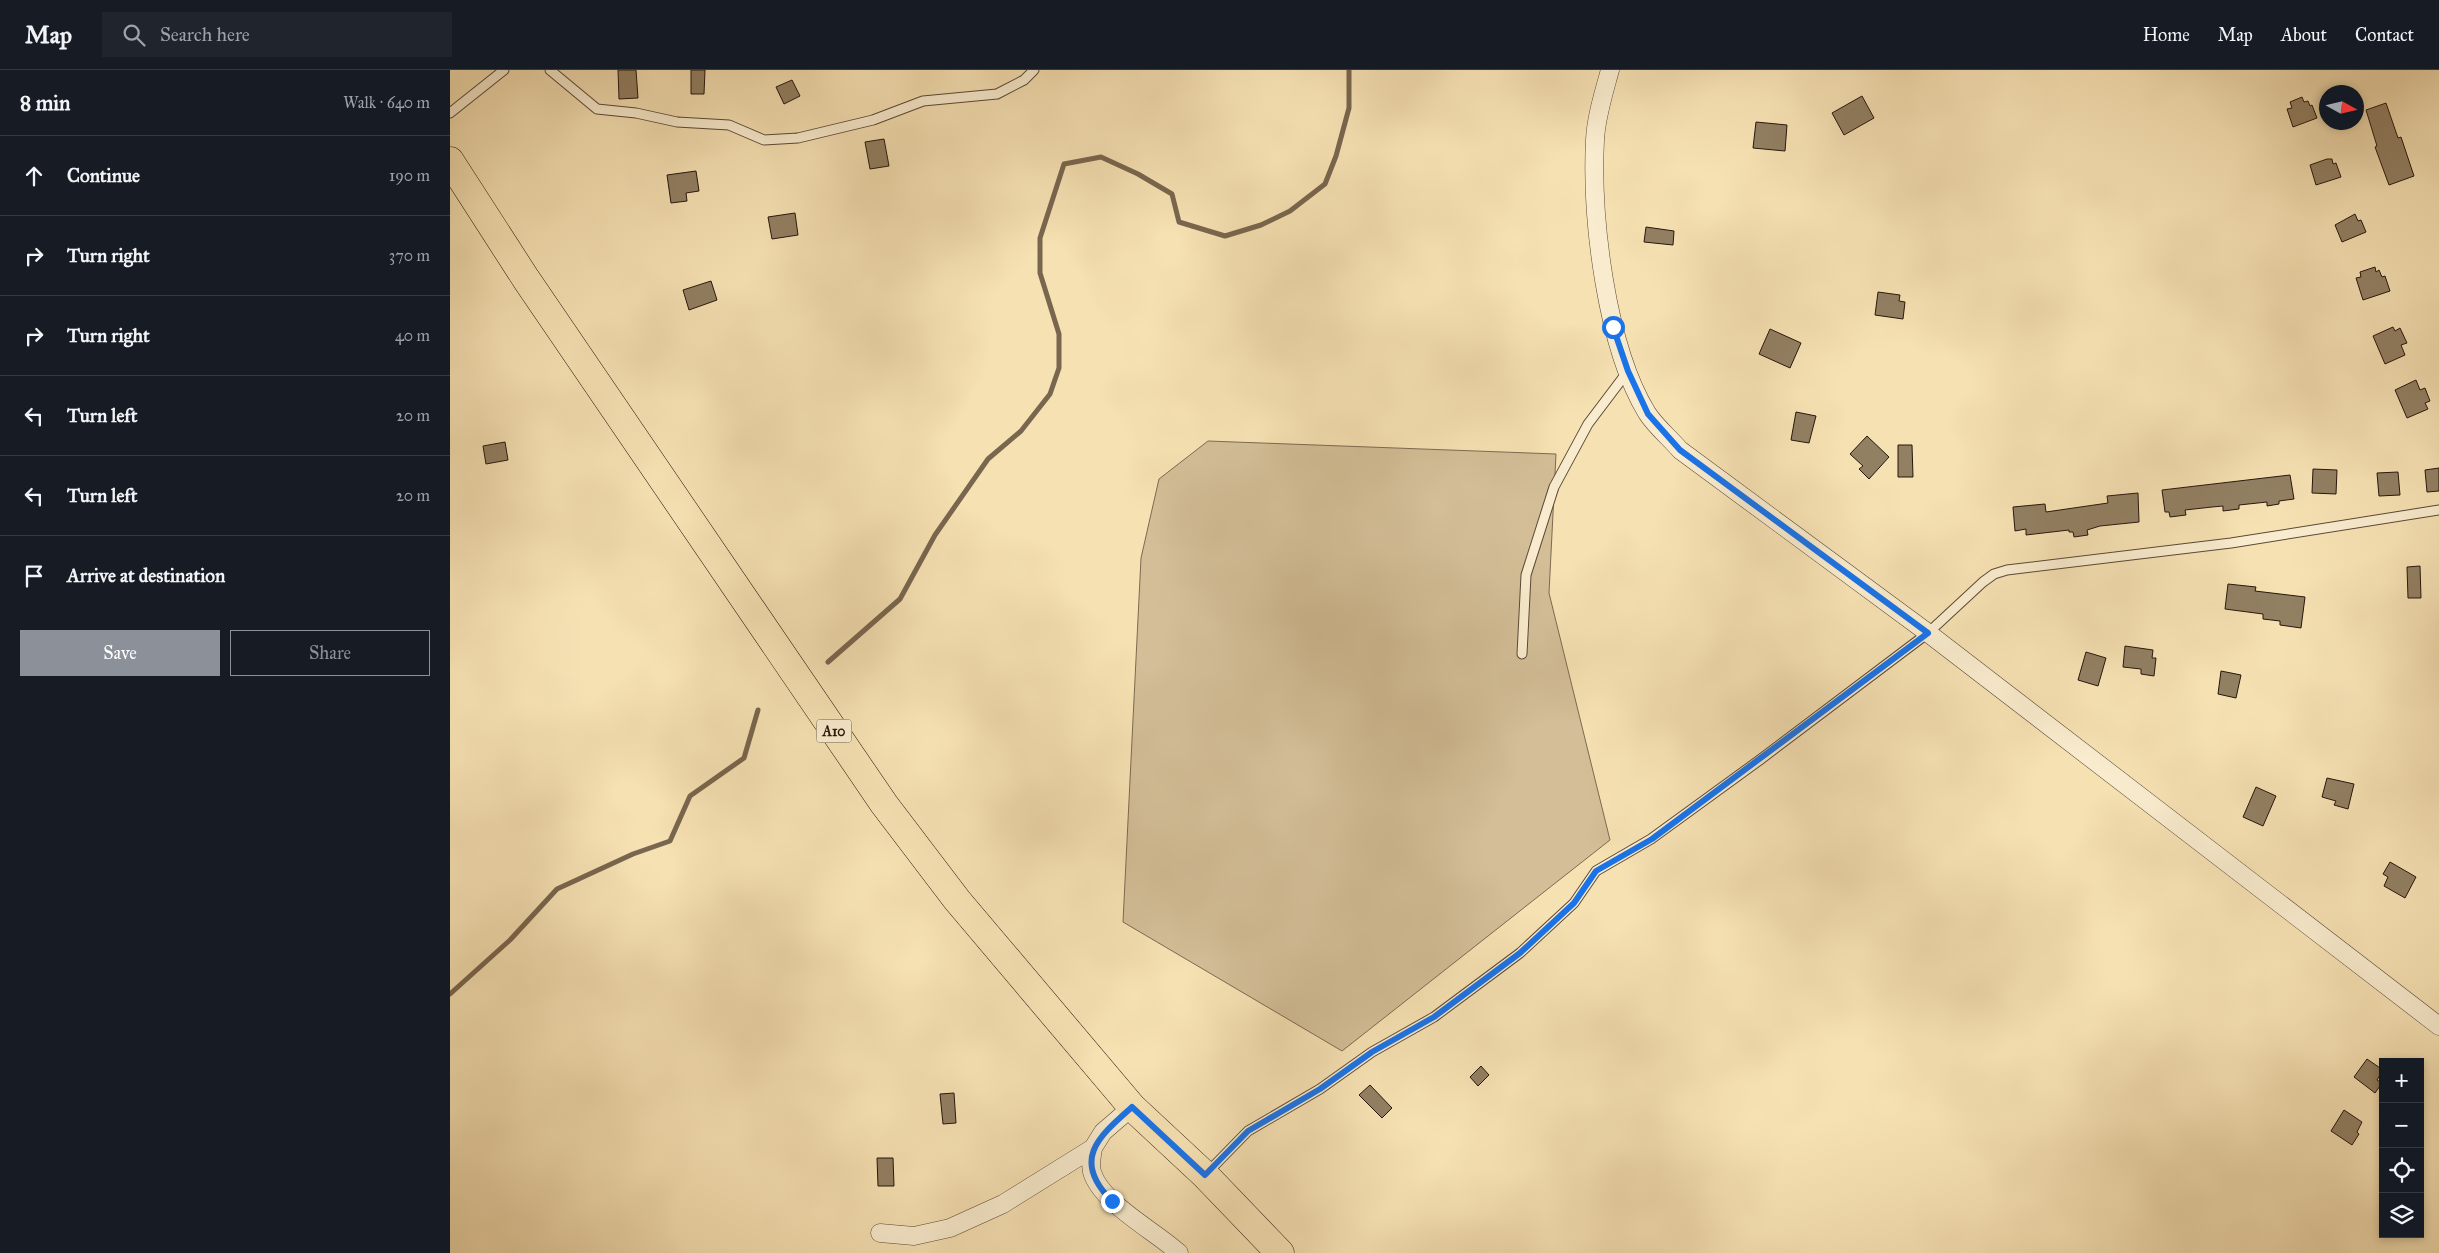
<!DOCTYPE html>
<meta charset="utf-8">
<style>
body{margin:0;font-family:"IM FELL Great Primer",serif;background:#20242c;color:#f1f3f6}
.controls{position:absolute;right:15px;bottom:15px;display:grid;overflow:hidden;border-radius:0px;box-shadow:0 2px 8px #0003}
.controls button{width:45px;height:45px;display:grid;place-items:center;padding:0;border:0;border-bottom:1px solid #363941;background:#171b24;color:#f1f3f6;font:25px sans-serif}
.compass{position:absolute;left:1869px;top:15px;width:45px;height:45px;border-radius:50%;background:#171b24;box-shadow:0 2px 8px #0003;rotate:98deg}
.stop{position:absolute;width:15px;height:15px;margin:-11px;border:4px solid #1a73e8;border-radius:50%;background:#fff}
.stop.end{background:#1a73e8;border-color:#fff;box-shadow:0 1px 5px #0008}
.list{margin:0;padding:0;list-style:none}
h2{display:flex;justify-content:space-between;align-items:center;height:65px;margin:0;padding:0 20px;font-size:21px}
h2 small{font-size:16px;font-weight:400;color:#9ea1a6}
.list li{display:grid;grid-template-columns:32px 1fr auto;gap:15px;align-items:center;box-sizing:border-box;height:80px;padding:0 20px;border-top:1px solid #363941}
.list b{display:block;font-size:19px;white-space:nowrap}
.list em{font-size:16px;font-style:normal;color:#9ea1a6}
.actions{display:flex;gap:10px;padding:15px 20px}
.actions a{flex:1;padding:11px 0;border:1px solid #8c9099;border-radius:0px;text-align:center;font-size:18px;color:#8c9099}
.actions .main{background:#8c9099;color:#fff}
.icon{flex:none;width:28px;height:28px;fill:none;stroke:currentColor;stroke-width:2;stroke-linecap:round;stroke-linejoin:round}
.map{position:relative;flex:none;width:1989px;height:1183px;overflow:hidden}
header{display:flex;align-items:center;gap:30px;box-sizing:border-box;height:70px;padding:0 25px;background:#171b24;border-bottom:1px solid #363941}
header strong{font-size:24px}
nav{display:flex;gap:28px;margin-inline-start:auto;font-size:18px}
.search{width:350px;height:45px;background:#20242c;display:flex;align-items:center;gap:12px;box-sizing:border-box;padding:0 18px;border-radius:0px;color:#9ea1a6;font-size:19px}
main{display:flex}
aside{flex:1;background:#171b24}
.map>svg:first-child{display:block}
.green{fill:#d3be97;stroke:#7c6a52}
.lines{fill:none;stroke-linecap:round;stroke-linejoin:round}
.stream{stroke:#78664e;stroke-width:5}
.building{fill:#928063;stroke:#26160c}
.lane-casing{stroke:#5a4936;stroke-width:11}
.street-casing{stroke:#5a4936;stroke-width:19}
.primary-casing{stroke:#26160c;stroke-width:29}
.lane{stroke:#f9ecce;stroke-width:9}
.street{stroke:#f9ecce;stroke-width:18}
.primary{stroke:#f6e1b3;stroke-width:28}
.route{stroke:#1a73e8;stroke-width:6}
.labels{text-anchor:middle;stroke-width:4;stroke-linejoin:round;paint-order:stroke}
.shield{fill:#f9ecce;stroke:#655646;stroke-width:1}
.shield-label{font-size:14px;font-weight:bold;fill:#26160c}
</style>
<header>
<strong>Map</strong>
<div class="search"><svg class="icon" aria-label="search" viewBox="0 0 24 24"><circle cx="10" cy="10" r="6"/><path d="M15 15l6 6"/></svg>Search here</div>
<nav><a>Home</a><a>Map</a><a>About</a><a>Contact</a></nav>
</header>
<main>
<aside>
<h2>8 min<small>Walk · 640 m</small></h2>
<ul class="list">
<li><svg class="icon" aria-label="ahead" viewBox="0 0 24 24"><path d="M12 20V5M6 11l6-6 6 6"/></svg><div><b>Continue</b></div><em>190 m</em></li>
<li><svg class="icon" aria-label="right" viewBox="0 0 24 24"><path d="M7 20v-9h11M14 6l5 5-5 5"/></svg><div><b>Turn right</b></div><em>370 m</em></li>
<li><svg class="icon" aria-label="right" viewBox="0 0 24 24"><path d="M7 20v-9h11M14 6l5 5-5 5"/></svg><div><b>Turn right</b></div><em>40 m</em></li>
<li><svg class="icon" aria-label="left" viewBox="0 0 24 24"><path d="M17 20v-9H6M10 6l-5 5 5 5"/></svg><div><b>Turn left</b></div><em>20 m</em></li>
<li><svg class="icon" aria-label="left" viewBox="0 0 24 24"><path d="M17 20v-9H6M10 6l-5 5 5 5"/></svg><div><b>Turn left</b></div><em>20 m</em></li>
<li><svg class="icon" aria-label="arrive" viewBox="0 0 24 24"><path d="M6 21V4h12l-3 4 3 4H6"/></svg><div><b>Arrive at destination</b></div></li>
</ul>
<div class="actions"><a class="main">Save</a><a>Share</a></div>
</aside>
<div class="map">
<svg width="1989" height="1183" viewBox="0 0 1989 1183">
<rect width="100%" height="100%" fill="#f6e1b3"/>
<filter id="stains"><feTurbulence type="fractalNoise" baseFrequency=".004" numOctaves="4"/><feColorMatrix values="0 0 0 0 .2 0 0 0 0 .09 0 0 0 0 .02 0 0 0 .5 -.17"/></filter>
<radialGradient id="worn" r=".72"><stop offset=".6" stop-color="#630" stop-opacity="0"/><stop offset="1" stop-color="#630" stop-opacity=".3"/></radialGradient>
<!-- green -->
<path class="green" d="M758,371L1106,384L1099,523L1160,770L892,981L673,852L691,488L709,409Z"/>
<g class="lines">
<!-- stream -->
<path class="stream" d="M378,592L450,529L485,465L538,389L571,361L600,324L609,298V264L590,203V168L614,94L651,87L688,104L722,124L729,152L775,166L811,155L840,141L875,114L886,86L899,38V0
M0,924L60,870L107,819L183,784L220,771L240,726L294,688L308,640"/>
</g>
<!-- building -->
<path class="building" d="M168,0H186L188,28L169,29Z
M241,0H255L254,24H241Z
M342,10L350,26L334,34L326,17Z
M1412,26L1424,48L1394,65L1382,43Z
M1852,27L1854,32L1858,31L1860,36L1862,35L1867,48L1843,57L1837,39L1842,38L1840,32Z
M1936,33L1948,68L1951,67L1964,106L1939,115L1925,77L1927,76L1916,40Z
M1306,52L1337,55L1335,81L1303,78Z
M434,69L439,96L420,99L415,72Z
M1877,89H1882L1883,94L1886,93L1891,107L1866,115L1860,95Z
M246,101L249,121L236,123L237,131L221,133L217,105Z
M345,143L348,165L322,169L318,147Z
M1905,144L1908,151L1911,150L1916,162L1892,172L1885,155Z
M1196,157L1224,161L1223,175L1194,172Z
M1925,197L1926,202L1929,200L1932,207L1935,206L1940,221L1913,230L1906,208L1911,207L1910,202Z
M261,211L267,230L239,240L233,220Z
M1428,222L1450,225L1449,231L1455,232L1453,249L1425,245Z
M1943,257L1945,261L1950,258L1957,273L1951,275L1955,285L1935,294L1923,266Z
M1320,259L1351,273L1340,298L1309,284Z
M1966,310L1970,320L1975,318L1980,331L1975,333L1978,339L1957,348L1945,320Z
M1346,342L1366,346L1359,373L1341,370Z
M1417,366L1439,387L1419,409L1409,399L1413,396L1400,384Z
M55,372L58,390L36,394L33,376Z
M1448,375H1462L1463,407H1448Z
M1989,398V421L1977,422L1975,400Z
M1863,399L1887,400L1886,424L1862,423Z
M1948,402L1950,425L1929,426L1927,403Z
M1840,405L1844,429L1829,431V434L1817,436V432L1789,435V439L1773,441V436L1762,437L1735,440L1736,445L1720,447L1719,442H1715L1712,420Z
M1688,423L1689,452L1650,456L1637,460L1638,465L1624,467L1623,462H1619V460L1576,465V459L1565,461L1563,437L1595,434L1596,442L1658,433L1657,426Z
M1970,496L1971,528H1958L1957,497Z
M1778,514L1806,517L1805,521L1855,527L1851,558L1830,555V551L1813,549V544L1775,539Z
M1675,576L1703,580L1702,588H1706L1704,606L1691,604V599L1673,597Z
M1636,582L1656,588L1648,616L1628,610Z
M1771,601L1791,605L1786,628L1768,624Z
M1877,708L1904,714L1898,739L1884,735L1886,731L1872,727Z
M1806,717L1826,726L1813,756L1793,747Z
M1940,792L1966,807L1955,828L1934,816L1938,807L1933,804Z
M1917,989L1933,1000L1927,1010L1932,1013L1925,1023L1904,1007Z
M1031,996L1039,1005L1028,1016L1020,1007Z
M920,1015L942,1038L932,1048L909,1025Z
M504,1023L506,1053L493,1054L490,1024Z
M1894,1040L1912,1052L1907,1062L1909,1064L1902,1075L1881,1061Z
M427,1088H443L444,1116H428Z"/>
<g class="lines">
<!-- lane casing -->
<g class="lane-casing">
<path id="lane" d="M100,0L147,39L186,43L227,52L279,55L314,70L348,68L423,50L473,31L547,24L574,10L584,0
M0,43L54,0
M1072,584L1076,505L1104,417L1138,354L1178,301
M757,1103L798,1061L870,1019L922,982L984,947L1070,883L1124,833L1146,801L1201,769L1311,689L1478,563L1533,512L1544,504L1557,500L1781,473L1989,440"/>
</g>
<!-- street casing -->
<g class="street-casing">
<path id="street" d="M1160,0C1154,22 1146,47 1145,70C1141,148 1156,276 1197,343C1206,357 1220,368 1230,380L1478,563L1989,956
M643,1078C642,1085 640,1095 642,1102C651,1133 705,1161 729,1183
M430,1163L464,1166L500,1158L553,1134L643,1078L653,1062L682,1037"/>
</g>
<!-- primary casing -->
<g class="primary-casing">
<path id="primary" d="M0,91L76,209L434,734L507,830L682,1037L755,1105L830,1183"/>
</g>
<!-- lane -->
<use href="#lane" class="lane"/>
<!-- street -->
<use href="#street" class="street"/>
<!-- primary -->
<use href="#primary" class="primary"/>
</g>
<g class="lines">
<!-- route -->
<path class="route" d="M662,1131C621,1090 648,1067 682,1037L755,1105L798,1061L870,1019L922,982L984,947L1070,883L1124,833L1146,801L1202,769L1478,563L1230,380L1198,344L1178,301L1163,257"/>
</g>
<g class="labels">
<!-- shield labels -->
<rect class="shield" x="366.5" y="649.5" width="35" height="23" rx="4"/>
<g class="shield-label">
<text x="384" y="666">A10</text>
</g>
</g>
<rect width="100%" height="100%" filter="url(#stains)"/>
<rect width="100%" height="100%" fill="url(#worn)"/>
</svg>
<div class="controls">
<button>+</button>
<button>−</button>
<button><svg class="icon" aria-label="locate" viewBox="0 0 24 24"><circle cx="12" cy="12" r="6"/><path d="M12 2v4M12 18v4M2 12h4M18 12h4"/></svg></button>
<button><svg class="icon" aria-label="layers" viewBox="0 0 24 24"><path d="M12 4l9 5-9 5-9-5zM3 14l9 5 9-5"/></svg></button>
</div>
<svg class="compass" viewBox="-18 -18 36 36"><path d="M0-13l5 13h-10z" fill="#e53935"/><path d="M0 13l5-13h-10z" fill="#9ea1a6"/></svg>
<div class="stop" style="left:1163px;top:257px"></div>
<div class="stop end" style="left:662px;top:1131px"></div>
</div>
</main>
